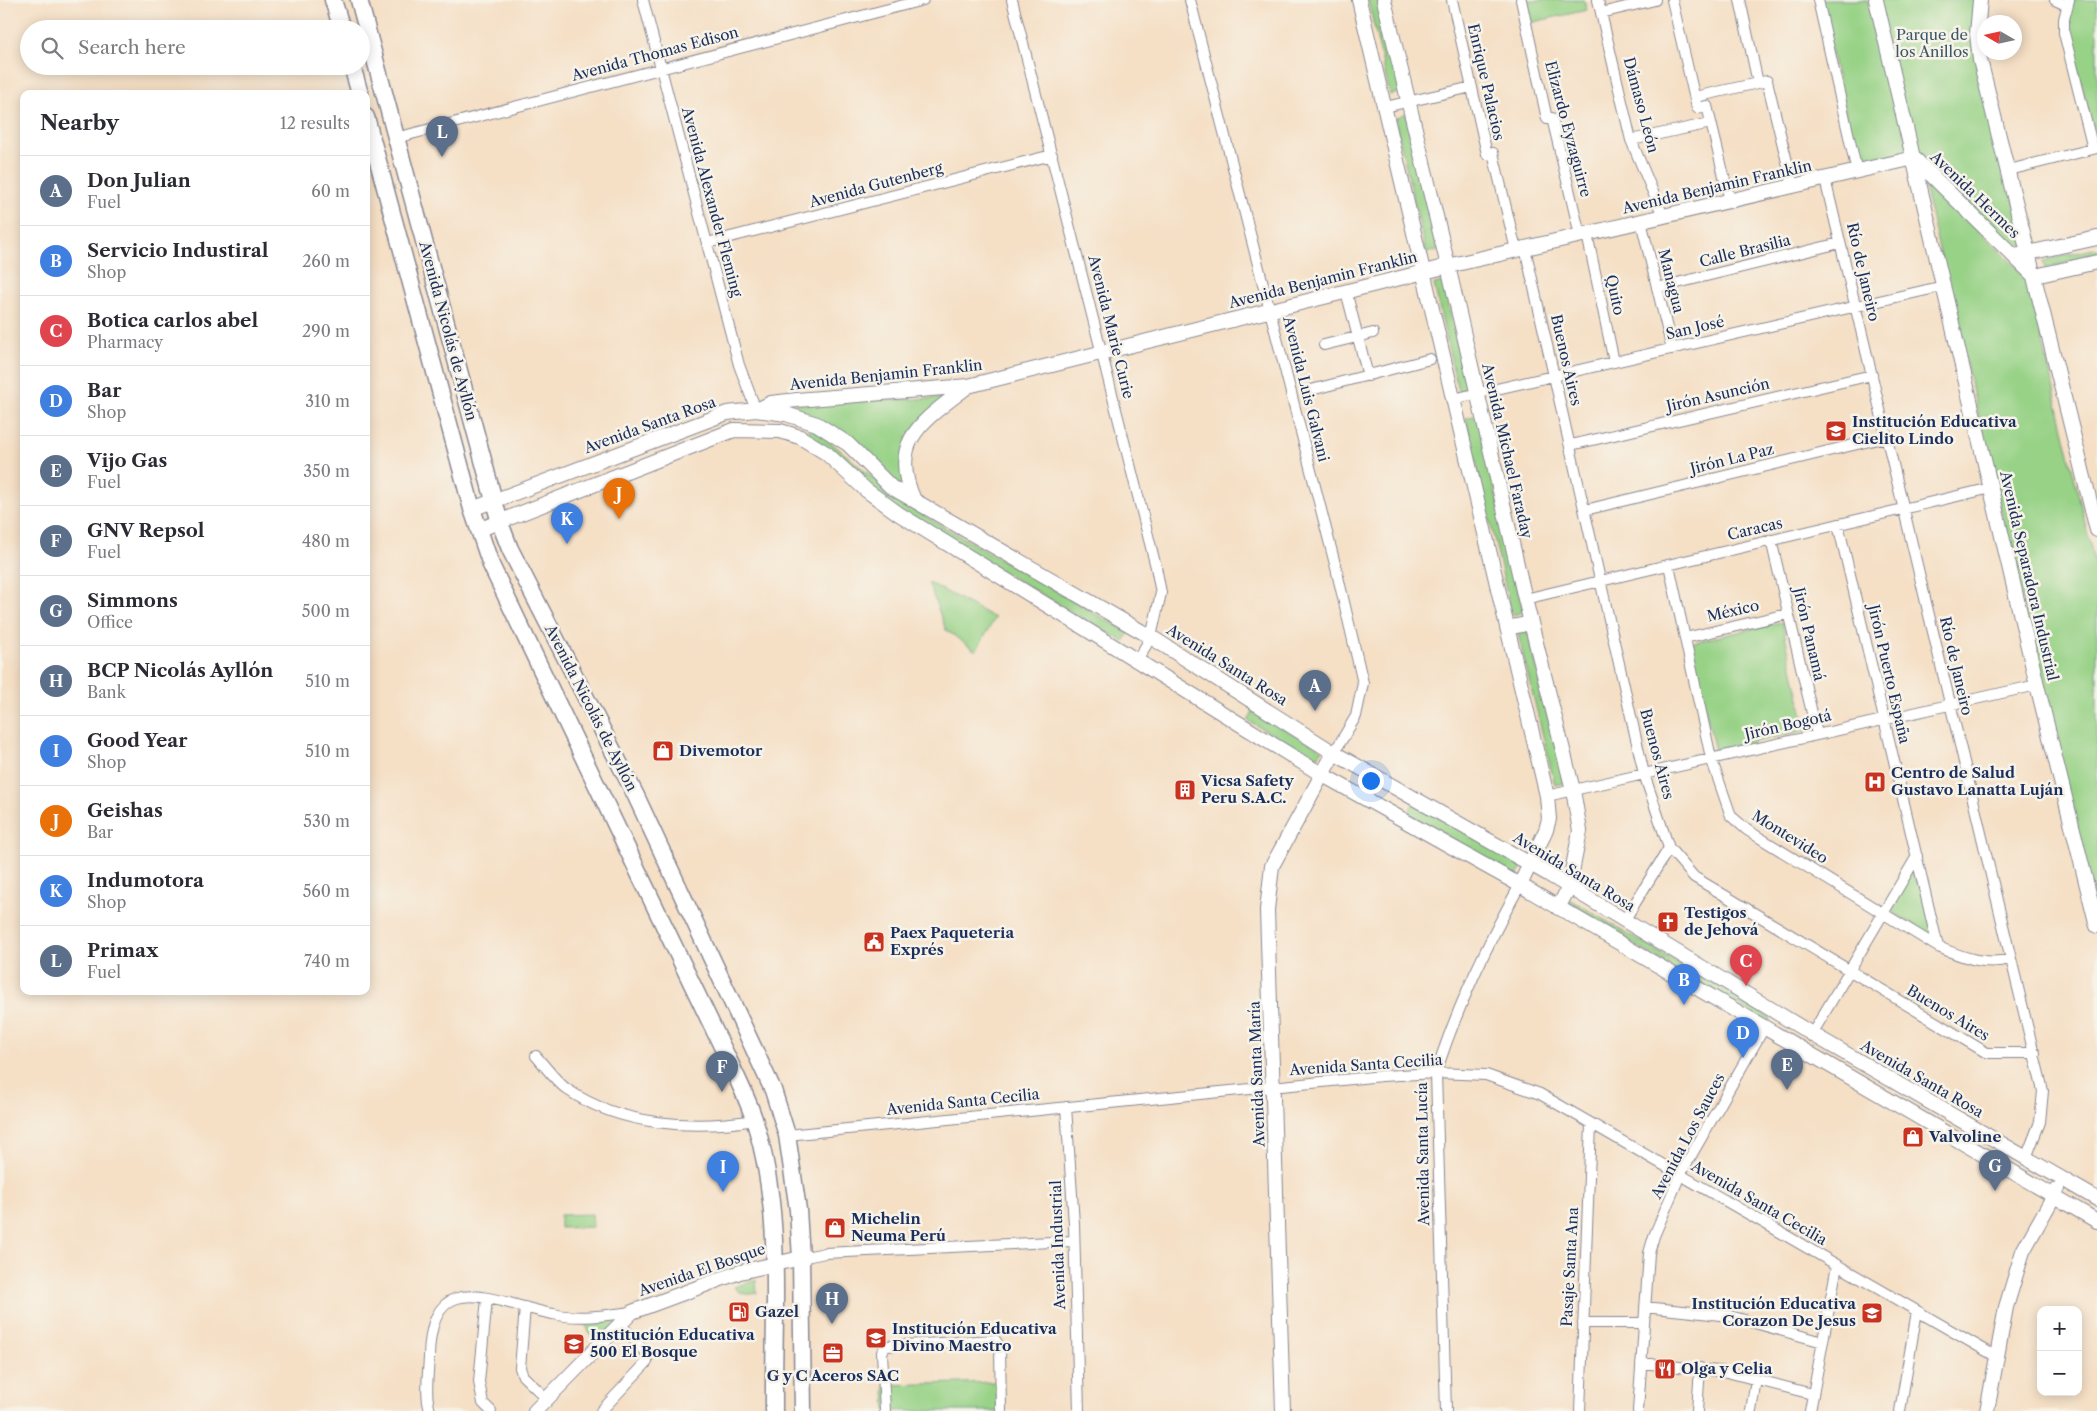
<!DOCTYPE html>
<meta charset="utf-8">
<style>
body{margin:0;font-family:"Libre Caslon Text",serif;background:#f2f2f3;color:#2b2b33}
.controls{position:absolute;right:15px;bottom:15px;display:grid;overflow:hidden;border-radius:10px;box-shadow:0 2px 12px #0003}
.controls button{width:45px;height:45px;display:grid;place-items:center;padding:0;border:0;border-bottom:1px solid #e1e1e2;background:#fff;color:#2b2b33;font:25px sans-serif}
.compass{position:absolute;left:1977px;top:15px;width:45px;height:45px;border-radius:50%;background:#fff;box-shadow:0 2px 12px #0003;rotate:279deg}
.you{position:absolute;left:1370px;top:780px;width:18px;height:18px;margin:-12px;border:4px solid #fff;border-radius:50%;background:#1a73e8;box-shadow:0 0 0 8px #1a73e833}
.badge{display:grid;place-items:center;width:32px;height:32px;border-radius:50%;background:#c8321e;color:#fff;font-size:16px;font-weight:700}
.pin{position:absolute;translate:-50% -41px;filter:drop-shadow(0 1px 2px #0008)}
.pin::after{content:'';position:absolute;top:26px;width:18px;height:15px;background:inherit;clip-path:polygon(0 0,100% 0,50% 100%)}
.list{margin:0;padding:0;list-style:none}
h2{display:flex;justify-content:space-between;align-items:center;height:65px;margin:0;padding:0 20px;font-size:21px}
h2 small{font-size:16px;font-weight:400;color:#7c7c81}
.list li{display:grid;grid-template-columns:32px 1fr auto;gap:15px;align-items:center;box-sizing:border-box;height:70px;padding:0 20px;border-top:1px solid #e1e1e2}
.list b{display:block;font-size:19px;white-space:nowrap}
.list p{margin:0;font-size:16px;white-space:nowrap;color:#7c7c81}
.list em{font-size:16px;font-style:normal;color:#7c7c81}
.icon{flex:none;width:28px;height:28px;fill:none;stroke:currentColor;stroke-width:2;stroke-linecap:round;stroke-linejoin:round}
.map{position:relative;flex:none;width:2097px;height:1411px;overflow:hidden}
.search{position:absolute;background:#fff;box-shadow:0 2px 12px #0003;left:20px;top:20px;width:350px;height:55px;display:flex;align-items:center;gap:12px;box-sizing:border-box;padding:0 18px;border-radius:28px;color:#7c7c81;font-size:19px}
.panel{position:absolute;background:#fff;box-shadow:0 2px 12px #0003;left:20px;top:90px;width:350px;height:905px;border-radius:10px}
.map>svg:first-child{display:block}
.green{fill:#97d286;stroke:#598072}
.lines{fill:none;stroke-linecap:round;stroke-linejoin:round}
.street-casing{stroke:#888792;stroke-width:12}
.secondary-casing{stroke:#888792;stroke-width:16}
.primary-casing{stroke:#888792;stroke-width:19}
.street{stroke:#fff;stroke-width:10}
.secondary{stroke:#fff;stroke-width:14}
.primary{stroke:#fff;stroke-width:16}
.labels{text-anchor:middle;stroke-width:5;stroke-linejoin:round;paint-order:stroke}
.park-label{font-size:15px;fill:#3a5868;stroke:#f7f3e8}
.street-label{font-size:15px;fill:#1b2f5e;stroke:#f7f3e8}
.poi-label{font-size:15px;font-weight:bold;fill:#1b2f5e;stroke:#f7f3e8;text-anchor:start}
</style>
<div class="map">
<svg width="2097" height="1411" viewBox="0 0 2097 1411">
<rect width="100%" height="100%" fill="#f7f3e8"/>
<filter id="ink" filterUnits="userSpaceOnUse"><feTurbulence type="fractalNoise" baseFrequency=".02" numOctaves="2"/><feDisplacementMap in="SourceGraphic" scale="10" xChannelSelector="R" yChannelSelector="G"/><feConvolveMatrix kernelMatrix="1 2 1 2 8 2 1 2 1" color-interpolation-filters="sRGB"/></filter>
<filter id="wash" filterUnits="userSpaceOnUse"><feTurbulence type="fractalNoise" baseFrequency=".0096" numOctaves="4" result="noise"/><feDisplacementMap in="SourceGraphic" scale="20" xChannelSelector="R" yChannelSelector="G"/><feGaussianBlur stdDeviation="1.12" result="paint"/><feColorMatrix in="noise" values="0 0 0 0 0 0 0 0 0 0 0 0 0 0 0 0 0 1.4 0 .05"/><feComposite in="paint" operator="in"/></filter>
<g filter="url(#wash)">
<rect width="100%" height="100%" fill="#f5dfc5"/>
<!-- green -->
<path class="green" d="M1368,0H1380L1403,92L1390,95Z
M1524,0H1584L1587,10L1529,23Z
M1820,0H1867L1911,156L1858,169Z
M1874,0H1977L1975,11L2024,245L2012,248L1918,155Z
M2075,0H2097V145L2068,32L2070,7Z
M1406,113L1438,250L1426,253L1395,119Z
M1921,173L2028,279L2097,574V916Z
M2097,248V255L2045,268L2043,261Z
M1443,282L1468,389L1458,391L1434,284Z
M947,398L907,436L910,496L850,441L776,409L800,403Z
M1477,415L1524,612L1512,615L1466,418Z
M811,428C847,453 876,483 911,508L1129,633L1124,642L888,505L804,433Z
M928,582L995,618L976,651L946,630Z
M1782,622L1806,730L1715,751L1690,643Z
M1528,632L1565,783L1555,785L1518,634Z
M1253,712L1322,749L1317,758L1248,721Z
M1414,802L1523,865L1517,876L1408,813Z
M1917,863L1936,939L1889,910Z
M1571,900L1771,1018L1768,1023L1567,905Z
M592,1214L593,1227L560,1228V1215Z
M756,1280L757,1293C747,1295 741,1295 734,1287Z
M622,1319L595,1342L584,1322Z
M997,1382L998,1411H886L885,1385Z"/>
</g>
<g filter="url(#ink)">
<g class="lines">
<!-- street casing -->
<g class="street-casing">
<path id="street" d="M643,0L739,365L756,410
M1012,0L1156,567L1161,593L1151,637L1138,659
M1190,0L1336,568L1363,683L1356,716L1334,753
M1452,0L1487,154L1493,153L1516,250
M1521,0L1547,119L1552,118L1580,235
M1598,0L1631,140L1663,216
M1672,0L1697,108L1707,106L1730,201
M1740,0L1758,83
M1818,0L1857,172
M2055,0L2066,5
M2069,0L2064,19V33L2093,149
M1601,13L1655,0
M1695,97L1767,81L1793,186
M1385,107L1472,87
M396,138L923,0
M1631,140L1711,123
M2009,170L2097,148
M1825,179L2011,959L2043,1091L2040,1122L2026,1158
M1641,221L1672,349
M1587,234L1614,362
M707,243L1052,155
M1525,248L1644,774L1669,848L1694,877L1987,1053H2035
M1657,288L1840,243
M1346,291L1368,376
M1324,345L1373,333
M1311,390L1430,359
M1453,399L1944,286
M1571,445L1872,375
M1585,510L1886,437
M1838,524L1938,947
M1771,540L1817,734
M1669,565L1711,758L1731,816L1747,830L1938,947C1963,957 1984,966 2011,959
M1525,599L1991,488
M1685,638L1788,614
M1547,796L2037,685
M1624,921L1669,848
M1812,1034L1917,856
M536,1056C546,1067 556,1082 568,1090C621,1126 693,1130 755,1120
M1066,1107L1074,1224L1079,1411
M787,1135L1382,1076L1436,1073L1486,1075L1540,1094L1997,1357
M801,1258L825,1253L1073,1241
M487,1298L479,1382L483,1403L491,1411
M525,1307L520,1368L523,1376L546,1398
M1645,1307L1730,1316L1823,1342
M1583,1323H1644
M1641,1363L1727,1372L1812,1394
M430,1411C425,1395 428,1375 429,1358C430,1263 494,1303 553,1314C580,1320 606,1315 632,1312
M601,1411L647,1362L646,1353L620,1324
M885,1411L882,1352L886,1346L995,1340L1000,1347L1001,1411
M1446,1411L1436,1073C1457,1007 1486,946 1520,885
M1580,1411L1591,1124
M1638,1411L1649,1253L1654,1236L1680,1175L1764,1028
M1697,1411L1700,1368
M1751,1411L1756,1379
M1810,1411L1837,1265
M1900,1411L1917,1311"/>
</g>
<!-- secondary casing -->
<g class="secondary-casing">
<path id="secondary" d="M1359,0L1547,796L1549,819L1546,830L1520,885
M1384,0L1448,266L1525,599L1573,790L1580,831L1569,887L1558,908
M1876,0L2037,685L2097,926
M1980,0L1977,34L1980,60L2097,530
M1914,158L2034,276
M2019,255L2097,238
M2035,276L2097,262
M759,409L771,403L797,400L968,386L1448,266L1914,158
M914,500C887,440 925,420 968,386
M472,509L727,413L756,410L786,414L817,424L848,444L891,487L1151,637L1334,753L1548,874L1812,1034L2097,1199
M478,530L734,430L780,431L800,437L826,453L866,490L899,514L1321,774L1520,885L2097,1221
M1507,628L1531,623
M535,1411L632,1312L740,1272L801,1258
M1283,1411L1267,910L1272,866L1334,753
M1987,1411L2006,1307L2023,1251L2057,1190"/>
</g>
<!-- primary casing -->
<g class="primary-casing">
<path id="primary" d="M333,0L342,29
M359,0L500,523L510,549L636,796L773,1090L787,1135L798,1210L801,1258L803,1411
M352,66L360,94
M366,117L472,509L491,565L730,1063C739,1082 748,1100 754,1119C784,1212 773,1315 774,1411"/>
</g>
<!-- street -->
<use href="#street" class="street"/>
<!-- secondary -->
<use href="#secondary" class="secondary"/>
<!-- primary -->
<use href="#primary" class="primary"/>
</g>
</g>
<!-- icons -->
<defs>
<g id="school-square" transform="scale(1.125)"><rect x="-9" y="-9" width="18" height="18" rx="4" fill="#c8321e" stroke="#f7f3e8"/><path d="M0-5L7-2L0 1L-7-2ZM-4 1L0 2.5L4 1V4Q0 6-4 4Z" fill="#fff"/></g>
<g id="shop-square" transform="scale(1.125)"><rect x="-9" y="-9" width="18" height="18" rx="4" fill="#c8321e" stroke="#f7f3e8"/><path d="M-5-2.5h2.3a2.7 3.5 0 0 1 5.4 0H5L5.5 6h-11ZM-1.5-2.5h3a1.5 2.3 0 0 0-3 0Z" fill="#fff"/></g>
<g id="hospital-square" transform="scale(1.125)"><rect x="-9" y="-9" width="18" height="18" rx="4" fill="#c8321e" stroke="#f7f3e8"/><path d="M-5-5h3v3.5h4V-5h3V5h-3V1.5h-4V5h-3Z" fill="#fff"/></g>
<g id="building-square" transform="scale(1.125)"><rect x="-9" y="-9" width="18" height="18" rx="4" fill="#c8321e" stroke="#f7f3e8"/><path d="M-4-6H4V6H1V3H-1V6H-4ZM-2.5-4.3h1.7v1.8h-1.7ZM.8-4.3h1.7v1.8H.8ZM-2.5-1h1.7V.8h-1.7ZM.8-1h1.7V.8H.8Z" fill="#fff"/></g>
<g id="church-square" transform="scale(1.125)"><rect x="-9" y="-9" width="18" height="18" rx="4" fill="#c8321e" stroke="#f7f3e8"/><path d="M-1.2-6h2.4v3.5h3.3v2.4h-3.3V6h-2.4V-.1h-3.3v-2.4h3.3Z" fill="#fff"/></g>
<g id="civic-square" transform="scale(1.125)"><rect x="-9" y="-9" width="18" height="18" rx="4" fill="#c8321e" stroke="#f7f3e8"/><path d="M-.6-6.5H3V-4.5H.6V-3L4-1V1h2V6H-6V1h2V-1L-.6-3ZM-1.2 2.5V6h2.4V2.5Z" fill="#fff"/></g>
<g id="fuel-square" transform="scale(1.125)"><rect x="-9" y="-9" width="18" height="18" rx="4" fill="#c8321e" stroke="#f7f3e8"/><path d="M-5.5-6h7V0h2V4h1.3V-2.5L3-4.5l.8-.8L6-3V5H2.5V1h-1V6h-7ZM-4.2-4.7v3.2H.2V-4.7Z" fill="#fff"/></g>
<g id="office-square" transform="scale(1.125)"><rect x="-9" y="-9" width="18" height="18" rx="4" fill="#c8321e" stroke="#f7f3e8"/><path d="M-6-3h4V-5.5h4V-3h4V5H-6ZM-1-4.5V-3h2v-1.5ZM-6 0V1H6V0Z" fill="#fff"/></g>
<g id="restaurant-square" transform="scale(1.125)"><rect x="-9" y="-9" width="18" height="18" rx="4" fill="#c8321e" stroke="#f7f3e8"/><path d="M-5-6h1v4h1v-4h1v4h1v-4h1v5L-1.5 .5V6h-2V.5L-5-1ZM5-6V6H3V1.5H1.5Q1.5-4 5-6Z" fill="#fff"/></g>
</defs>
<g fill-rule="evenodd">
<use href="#school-square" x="1836" y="431"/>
<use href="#shop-square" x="663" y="751"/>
<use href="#hospital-square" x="1875" y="782"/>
<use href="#building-square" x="1185" y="790"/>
<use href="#church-square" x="1668" y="922"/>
<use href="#civic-square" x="874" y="942"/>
<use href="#shop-square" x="1913" y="1137"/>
<use href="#shop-square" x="835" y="1228"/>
<use href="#fuel-square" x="739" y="1312"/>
<use href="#school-square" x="1872" y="1313"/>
<use href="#school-square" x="876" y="1338"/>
<use href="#school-square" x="574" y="1344"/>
<use href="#office-square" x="833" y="1353"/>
<use href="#restaurant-square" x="1665" y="1369"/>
</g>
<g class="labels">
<!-- park labels -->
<g class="park-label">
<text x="1932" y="40">Parque de<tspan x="1932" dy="17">los Anillos</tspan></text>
</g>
<!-- street labels -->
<g class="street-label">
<text transform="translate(655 54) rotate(-15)" y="5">Avenida Thomas Edison</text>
<text transform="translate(1486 82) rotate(77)" y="5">Enrique Palacios</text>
<text transform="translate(1641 105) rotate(75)" y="5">Dámaso León</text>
<text transform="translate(1568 129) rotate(75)" y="5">Elizardo Eyzaguirre</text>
<text transform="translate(876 185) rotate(-15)" y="5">Avenida Gutenberg</text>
<text transform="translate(1717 187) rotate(-13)" y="5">Avenida Benjamin Franklin</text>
<text transform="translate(1975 195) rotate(44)" y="5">Avenida Hermes</text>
<text transform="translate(712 202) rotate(75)" y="5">Avenida Alexander Fleming</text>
<text transform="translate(1745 251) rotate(-14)" y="5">Calle Brasilia</text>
<text transform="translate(1863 272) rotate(77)" y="5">Río de Janeiro</text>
<text transform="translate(1323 280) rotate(-14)" y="5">Avenida Benjamin Franklin</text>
<text transform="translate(1671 281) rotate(76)" y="5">Managua</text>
<text transform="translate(1615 295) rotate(78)" y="5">Quito</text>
<text transform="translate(1111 327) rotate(76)" y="5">Avenida Marie Curie</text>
<text transform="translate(1695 328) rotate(-13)" y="5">San José</text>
<text transform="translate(448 331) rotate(75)" y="5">Avenida Nicolás de Ayllón</text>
<text transform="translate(1566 360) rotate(77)" y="5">Buenos Aires</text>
<text transform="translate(886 375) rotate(-6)" y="5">Avenida Benjamin Franklin</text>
<text transform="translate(1306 389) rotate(76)" y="5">Avenida Luis Galvani</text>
<text transform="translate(1718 395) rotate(-13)" y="5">Jirón Asunción</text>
<text transform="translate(650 425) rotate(-20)" y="5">Avenida Santa Rosa</text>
<text transform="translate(1507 451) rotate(77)" y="5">Avenida Michael Faraday</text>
<text transform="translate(1732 459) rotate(-14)" y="5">Jirón La Paz</text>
<text transform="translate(1755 529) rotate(-13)" y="5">Caracas</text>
<text transform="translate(2029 576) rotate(77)" y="5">Avenida Separadora Industrial</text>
<text transform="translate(1733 611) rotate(-13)" y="5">México</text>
<text transform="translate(1809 634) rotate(77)" y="5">Jirón Panamá</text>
<text transform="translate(1227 665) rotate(32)" y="5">Avenida Santa Rosa</text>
<text transform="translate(1956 666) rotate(77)" y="5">Río de Janeiro</text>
<text transform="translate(1889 674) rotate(77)" y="5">Jirón Puerto España</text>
<text transform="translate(591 708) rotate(63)" y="5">Avenida Nicolás de Ayllón</text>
<text transform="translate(1788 725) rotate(-13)" y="5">Jirón Bogotá</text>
<text transform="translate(1657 754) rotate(75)" y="5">Buenos Aires</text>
<text transform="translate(1790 837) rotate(32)" y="5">Montevideo</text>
<text transform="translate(1574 872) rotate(31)" y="5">Avenida Santa Rosa</text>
<text transform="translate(1948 1013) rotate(31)" y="5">Buenos Aires</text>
<text transform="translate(1366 1065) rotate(-4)" y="5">Avenida Santa Cecilia</text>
<text transform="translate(1257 1074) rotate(-92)" y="5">Avenida Santa María</text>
<text transform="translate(1922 1079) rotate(30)" y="5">Avenida Santa Rosa</text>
<text transform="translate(963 1102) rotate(-6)" y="5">Avenida Santa Cecilia</text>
<text transform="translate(1688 1136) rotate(-62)" y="5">Avenida Los Sauces</text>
<text transform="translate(1423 1154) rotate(-91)" y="5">Avenida Santa Lucía</text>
<text transform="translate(1759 1203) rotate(30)" y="5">Avenida Santa Cecilia</text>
<text transform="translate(1058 1245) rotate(-92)" y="5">Avenida Industrial</text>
<text transform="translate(1570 1267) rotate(-87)" y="5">Pasaje Santa Ana</text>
<text transform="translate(702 1270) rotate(-19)" y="5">Avenida El Bosque</text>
</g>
<!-- poi labels -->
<g class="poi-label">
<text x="1852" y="427">Institución Educativa<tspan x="1852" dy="17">Cielito Lindo</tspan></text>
<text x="679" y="756">Divemotor</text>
<text x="1891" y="778">Centro de Salud<tspan x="1891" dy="17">Gustavo Lanatta Luján</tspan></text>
<text x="1201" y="786">Vicsa Safety<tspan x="1201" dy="17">Peru S.A.C.</tspan></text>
<text x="1684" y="918">Testigos<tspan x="1684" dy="17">de Jehová</tspan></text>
<text x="890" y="938">Paex Paqueteria<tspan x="890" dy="17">Exprés</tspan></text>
<text x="1929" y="1142">Valvoline</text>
<text x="851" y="1224">Michelin<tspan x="851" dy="17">Neuma Perú</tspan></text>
<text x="1856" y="1309" text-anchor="end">Institución Educativa<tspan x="1856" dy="17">Corazon De Jesus</tspan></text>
<text x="755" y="1317">Gazel</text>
<text x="892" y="1334">Institución Educativa<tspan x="892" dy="17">Divino Maestro</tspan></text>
<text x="590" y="1340">Institución Educativa<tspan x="590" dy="17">500 El Bosque</tspan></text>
<text x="1681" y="1374">Olga y Celia</text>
<text x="833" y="1381" text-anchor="middle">G y C Aceros SAC</text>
</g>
</g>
</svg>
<div class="controls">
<button>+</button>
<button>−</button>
</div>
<svg class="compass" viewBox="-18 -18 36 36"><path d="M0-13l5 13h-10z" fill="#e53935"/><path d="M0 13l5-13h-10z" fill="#7c7c81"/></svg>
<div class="you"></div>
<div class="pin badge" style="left:1315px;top:711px;background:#5c6f8a">A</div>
<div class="pin badge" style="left:1684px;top:1005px;background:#3f7fe0">B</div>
<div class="pin badge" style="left:1746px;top:986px;background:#e0444e">C</div>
<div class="pin badge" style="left:1743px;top:1058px;background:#3f7fe0">D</div>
<div class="pin badge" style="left:1787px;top:1090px;background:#5c6f8a">E</div>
<div class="pin badge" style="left:722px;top:1092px;background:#5c6f8a">F</div>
<div class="pin badge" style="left:1995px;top:1191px;background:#5c6f8a">G</div>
<div class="pin badge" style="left:832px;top:1324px;background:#5c6f8a">H</div>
<div class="pin badge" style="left:723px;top:1192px;background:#3f7fe0">I</div>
<div class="pin badge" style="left:619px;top:519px;background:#e8710a">J</div>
<div class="pin badge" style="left:567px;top:544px;background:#3f7fe0">K</div>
<div class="pin badge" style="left:442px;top:157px;background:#5c6f8a">L</div>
<div class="search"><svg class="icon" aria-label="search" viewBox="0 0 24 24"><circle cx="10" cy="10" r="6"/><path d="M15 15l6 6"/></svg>Search here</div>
<section class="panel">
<h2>Nearby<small>12 results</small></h2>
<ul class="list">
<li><span class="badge" style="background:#5c6f8a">A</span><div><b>Don Julian</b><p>Fuel</p></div><em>60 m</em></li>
<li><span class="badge" style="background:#3f7fe0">B</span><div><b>Servicio Industiral</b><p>Shop</p></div><em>260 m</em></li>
<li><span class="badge" style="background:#e0444e">C</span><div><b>Botica carlos abel</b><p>Pharmacy</p></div><em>290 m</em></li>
<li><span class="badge" style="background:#3f7fe0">D</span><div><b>Bar</b><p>Shop</p></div><em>310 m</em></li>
<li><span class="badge" style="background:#5c6f8a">E</span><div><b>Vijo Gas</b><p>Fuel</p></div><em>350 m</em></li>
<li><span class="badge" style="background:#5c6f8a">F</span><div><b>GNV Repsol</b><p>Fuel</p></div><em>480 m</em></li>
<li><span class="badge" style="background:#5c6f8a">G</span><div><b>Simmons</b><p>Office</p></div><em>500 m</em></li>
<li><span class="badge" style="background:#5c6f8a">H</span><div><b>BCP Nicolás Ayllón</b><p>Bank</p></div><em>510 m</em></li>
<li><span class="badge" style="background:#3f7fe0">I</span><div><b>Good Year</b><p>Shop</p></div><em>510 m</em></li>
<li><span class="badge" style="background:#e8710a">J</span><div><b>Geishas</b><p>Bar</p></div><em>530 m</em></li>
<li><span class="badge" style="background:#3f7fe0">K</span><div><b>Indumotora</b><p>Shop</p></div><em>560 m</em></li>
<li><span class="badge" style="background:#5c6f8a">L</span><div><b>Primax</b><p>Fuel</p></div><em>740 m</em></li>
</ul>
</section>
</div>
